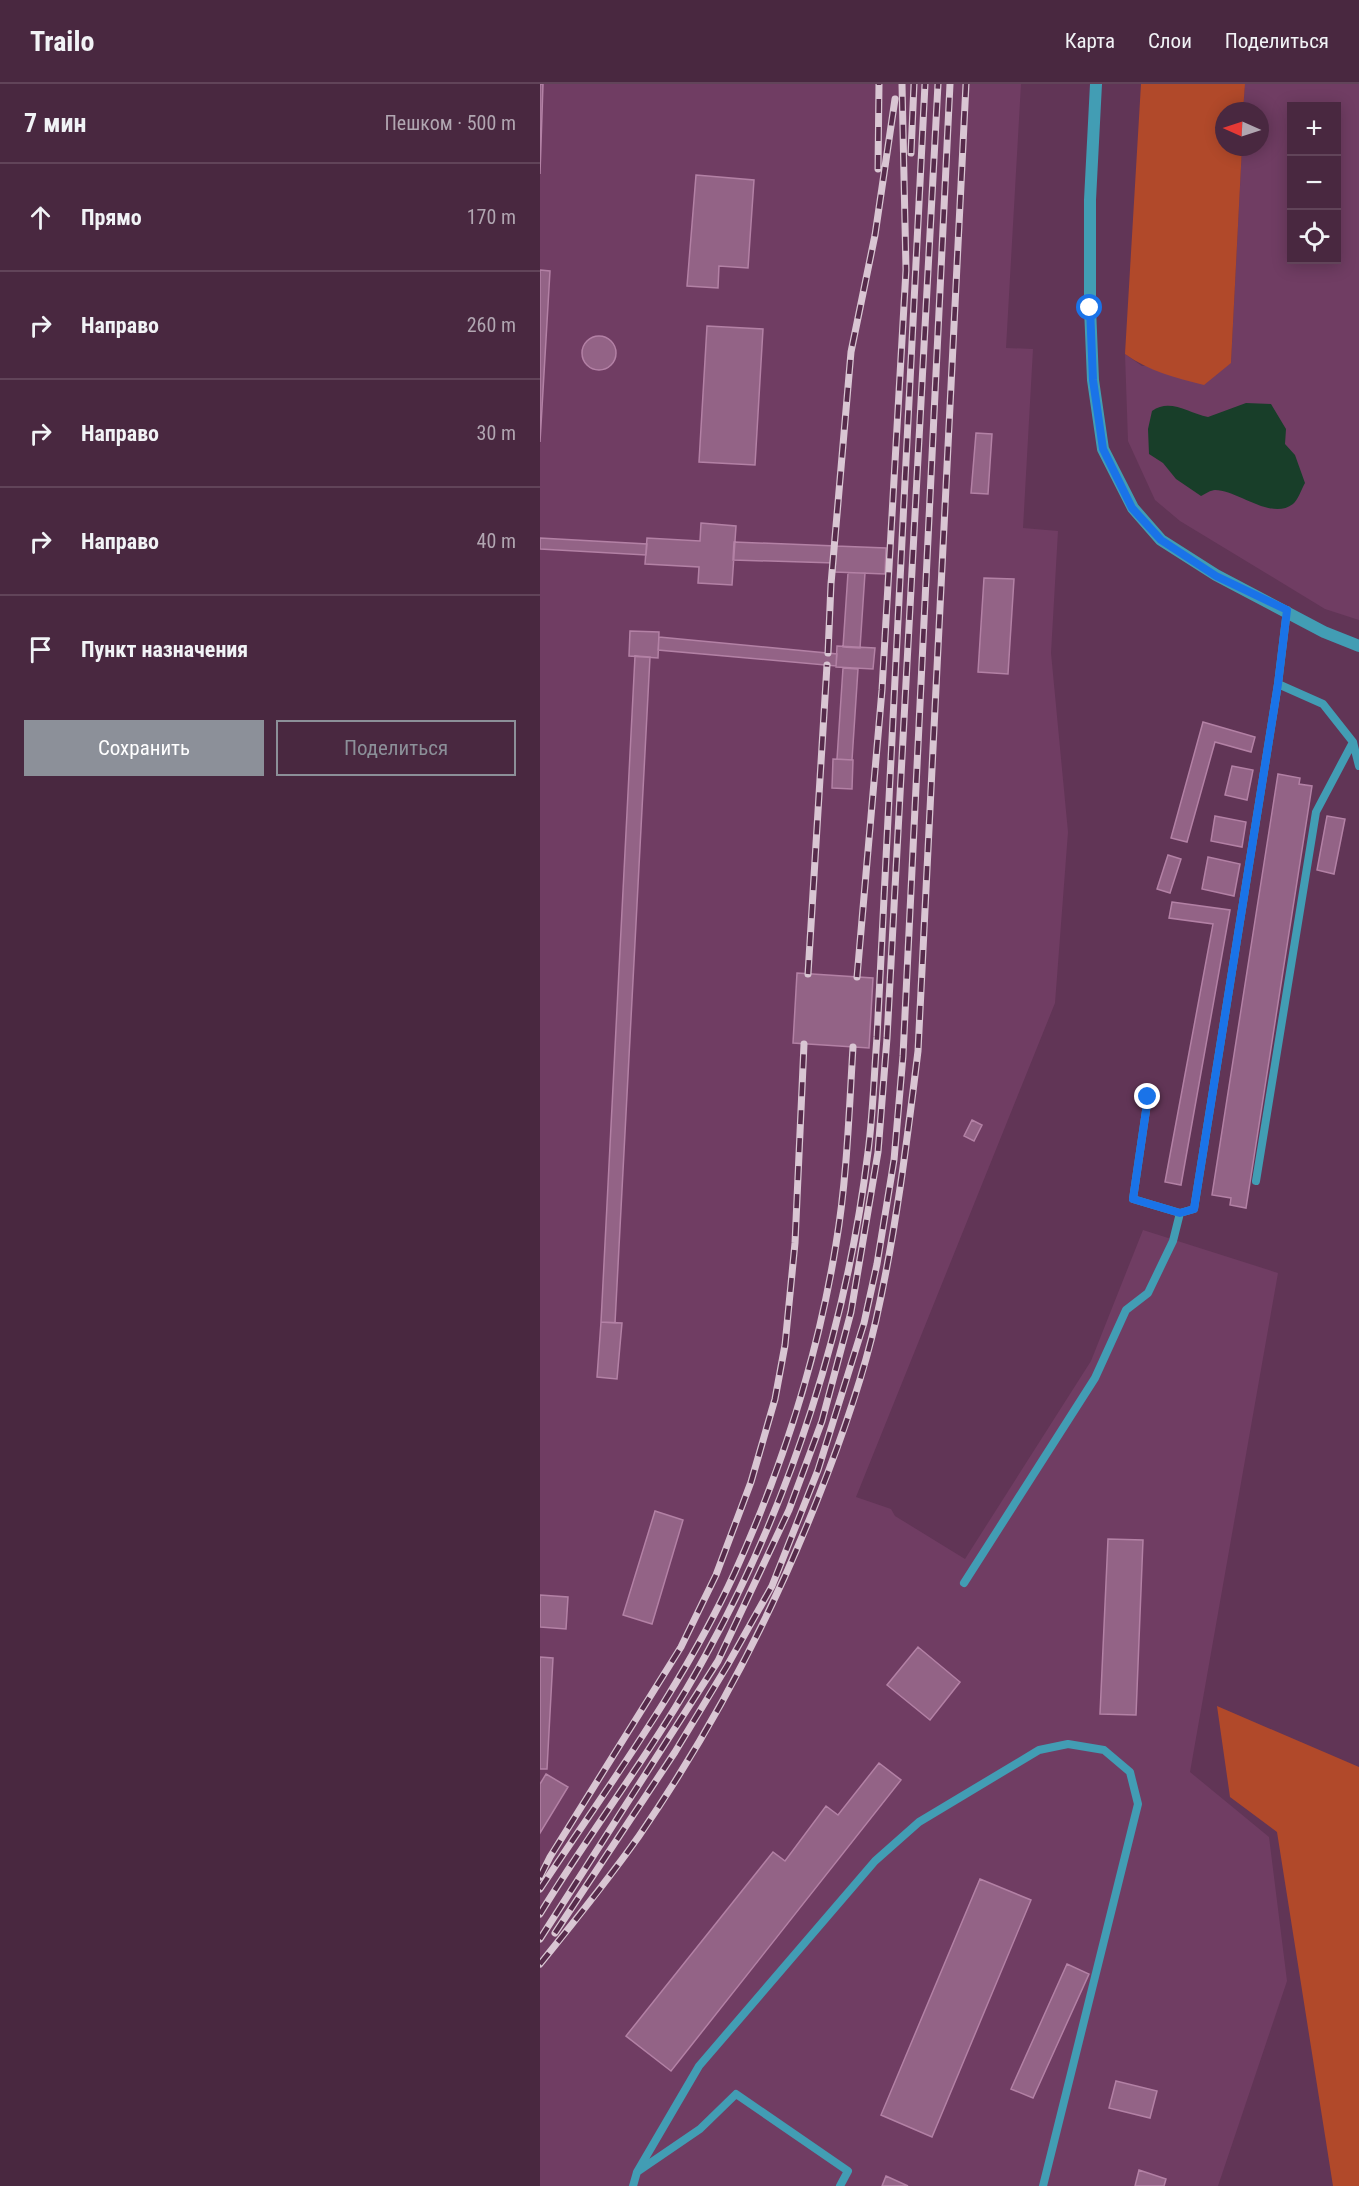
<!DOCTYPE html>
<html lang="ru">
<meta charset="utf-8">
<style>
body{margin:0;font-family:"Roboto Condensed",sans-serif;background:#503047;color:#f1f3f6}
.controls{position:absolute;right:18px;top:18px;display:grid;overflow:hidden;border-radius:0px;box-shadow:0 3px 15px #0003}
.controls button{width:54px;height:54px;display:grid;place-items:center;padding:0;border:0;border-bottom:2px solid #614459;background:#492840;color:#f1f3f6;font:30px sans-serif}
.compass{position:absolute;left:675px;top:18px;width:54px;height:54px;border-radius:50%;background:#492840;box-shadow:0 3px 15px #0003;rotate:273deg}
.stop{position:absolute;width:18px;height:18px;margin:-14px;border:4px solid #1a73e8;border-radius:50%;background:#fff}
.stop.end{background:#1a73e8;border-color:#fff;box-shadow:0 2px 6px #0008}
.list{margin:0;padding:0;list-style:none}
h2{display:flex;justify-content:space-between;align-items:center;height:78px;margin:0;padding:0 24px;font-size:26px}
h2 small{font-size:20px;font-weight:400;color:#b1a6b1}
.list li{display:grid;grid-template-columns:39px 1fr auto;gap:18px;align-items:center;box-sizing:border-box;height:108px;padding:0 24px;border-top:2px solid #614459}
.list b{display:block;font-size:22px;white-space:nowrap}
.list em{font-size:20px;font-style:normal;color:#b1a6b1}
.actions{display:flex;gap:12px;padding:18px 24px}
.actions a{flex:1;padding:14px 0;border:2px solid #8c9099;border-radius:0px;text-align:center;font-size:21px;color:#8c9099}
.actions .main{background:#8c9099;color:#fff}
.icon{flex:none;width:33px;height:33px;fill:none;stroke:currentColor;stroke-width:2;stroke-linecap:round;stroke-linejoin:round}
.map{position:relative;flex:none;width:819px;height:2102px;overflow:hidden}
header{display:flex;align-items:center;gap:36px;box-sizing:border-box;height:84px;padding:0 30px;background:#492840;border-bottom:2px solid #614459}
header strong{font-size:28px}
nav{display:flex;gap:33px;margin-inline-start:auto;font-size:21px}
main{display:flex}
aside{flex:1;background:#492840}
.map>svg:first-child{display:block}
.built{fill:#703d63;fill-rule:evenodd}
.forest{fill:#b1492a}
.water{fill:#183e29}
.building{fill:#936386;stroke:#b381a5;stroke-width:1.5}
.lines{fill:none;stroke-linecap:round;stroke-linejoin:round}
.service{stroke:#429db4;stroke-width:8}
.minor{stroke:#429db4;stroke-width:12}
.rail-casing{stroke:#d9c6d3;stroke-width:7}
.rail{stroke:#562b4b;stroke-width:4.5;stroke-dasharray:14;stroke-linecap:butt}
.route{stroke:#1a73e8;stroke-width:8}
</style>
<header>
<strong>Trailo</strong>
<nav><a>Карта</a><a>Слои</a><a>Поделиться</a></nav>
</header>
<main>
<aside>
<h2>7 мин<small>Пешком · 500 m</small></h2>
<ul class="list">
<li><svg class="icon" aria-label="ahead" viewBox="0 0 24 24"><path d="M12 20V5M6 11l6-6 6 6"/></svg><div><b>Прямо</b></div><em>170 m</em></li>
<li><svg class="icon" aria-label="right" viewBox="0 0 24 24"><path d="M7 20v-9h11M14 6l5 5-5 5"/></svg><div><b>Направо</b></div><em>260 m</em></li>
<li><svg class="icon" aria-label="right" viewBox="0 0 24 24"><path d="M7 20v-9h11M14 6l5 5-5 5"/></svg><div><b>Направо</b></div><em>30 m</em></li>
<li><svg class="icon" aria-label="right" viewBox="0 0 24 24"><path d="M7 20v-9h11M14 6l5 5-5 5"/></svg><div><b>Направо</b></div><em>40 m</em></li>
<li><svg class="icon" aria-label="arrive" viewBox="0 0 24 24"><path d="M6 21V4h12l-3 4 3 4H6"/></svg><div><b>Пункт назначения</b></div></li>
</ul>
<div class="actions"><a class="main">Сохранить</a><a>Поделиться</a></div>
</aside>
<div class="map">
<svg width="819" height="2102" viewBox="0 0 819 2102">
<rect width="100%" height="100%" fill="#613556"/>
<!-- built -->
<path class="built" d="M0,0H481L466,264L493,265L483,444L518,447L511,569L528,748L515,919L316,1413L351,1425L355,1432L425,1475L551,1277L603,1146L738,1189L650,1688L729,1753L747,1897L678,2102H0Z
M705,0H819V536L785,525L640,437L615,416L588,357L585,270L602,282L691,279L702,63H720V27H703ZM752,22H796V176H752Z"/>
<!-- forest -->
<path class="forest" d="M601,0H705L703,27H684V63H702L691,279L664,301C635,294 609,287 585,270Z
M677,1622L819,1683V2102H793L737,1748L690,1713Z"/>
<!-- water -->
<path class="water" d="M706,319L731,320L746,345L745,360L755,371L765,399C761,406 758,416 753,420C731,437 698,406 675,406C671,406 665,410 661,412L636,395L623,379L609,370L608,345L612,327C630,314 648,329 668,333Z"/>
<!-- building -->
<path class="building" d="M0,0H3L0,90Z
M156,91L214,96L208,184L179,182L178,204L147,202Z
M0,186L10,187L0,358Z
M167,242L223,245L215,381L159,378Z
M42 269a17 17 0 1 1 34 0a17 17 0 1 1-34 0Z
M436,349L452,350L448,410L431,409Z
M161,439L196,442L192,501L158,499L159,483L105,480L107,454L160,457Z
M0,454L107,460L106,471L0,465Z
M194,458L296,462L295,479L193,476Z
M296,462L346,464L345,490L295,488Z
M308,489H325L320,564L303,563Z
M444,494L474,495L468,590L438,588Z
M90,547L119,548L118,574L89,572Z
M119,553L297,570L296,582L118,566Z
M297,562L335,564L333,585L296,583Z
M95,572L110,573L75,1239L61,1238Z
M303,584L318,585L312,676L297,675Z
M663,638L715,653L711,668L675,658L647,758L631,754Z
M293,675L313,676L312,705L292,704Z
M692,682L713,686L707,716L685,711Z
M738,690L760,694L759,700L772,702L706,1124L690,1121L691,1114L672,1111Z
M675,732L706,738L702,763L671,757Z
M787,732L805,735L794,790L777,786Z
M628,771L641,775L630,809L617,805Z
M668,773L700,780L694,812L662,805Z
M632,818L690,826L641,1101L625,1098L673,840L629,834Z
M257,889L333,894L329,964L253,959Z
M432,1036L442,1041L434,1057L424,1052Z
M61,1238L82,1239L77,1295L57,1293Z
M115,1427L143,1436L112,1540L83,1531Z
M568,1455L603,1456L596,1631L560,1630Z
M0,1511L28,1513L26,1545L0,1543Z
M378,1563L420,1598L390,1636L347,1601Z
M0,1573L13,1574L7,1685H0Z
M339,1679L361,1696L131,1987L86,1952L233,1768L245,1777L286,1722L298,1731Z
M6,1690L28,1703L0,1749V1700Z
M440,1795L491,1816L392,2053L341,2031Z
M527,1880L549,1890L493,2014L471,2005Z
M576,1997L617,2007L610,2034L569,2024Z
M599,2086L626,2095L624,2102H595Z
M346,2092L368,2102H342Z"/>
<g class="lines">
<!-- service -->
<path class="service" d="M738,600L747,526
M608,1013L593,1115L640,1129L654,1125L738,600L783,620L813,658
M716,1097L776,728L813,658L819,682
M424,1499L555,1294L586,1226L608,1209L633,1157L640,1129
M97,2088L159,1982L335,1777L379,1738L499,1666L528,1660L564,1666L590,1688L598,1720L503,2102
M93,2102L97,2088L160,2045L196,2010L308,2087L300,2102"/>
<!-- minor -->
<path class="minor" d="M556,0L550,116V224L553,296L563,365L593,424L621,456L676,491L784,548L819,562"/>
<!-- rail casing -->
<g class="rail-casing">
<path id="rail" d="M371,69L374,0
M338,85L339,0
M288,569L291,500L311,268L335,151L355,15
M268,890L287,581
M317,893L342,606L366,186L362,0
M0,1793L10,1773L141,1563L176,1491L211,1398L235,1315L245,1261L255,1159L264,960
M0,1805C68,1702 144,1600 195,1488C242,1384 278,1272 296,1160C307,1095 309,1028 313,963
M0,1830C54,1741 119,1659 168,1567C252,1414 307,1241 328,1068C333,1030 334,991 337,953L385,0
M15,1849L135,1668L187,1582L232,1502L278,1386L324,1239L337,1180L354,1076L363,972L410,0
M0,1855L178,1577L249,1426L282,1337L311,1228L338,1068L347,954L398,0
M0,1880C34,1838 68,1796 99,1752C172,1646 231,1533 278,1414C301,1356 322,1297 336,1236C356,1147 367,1057 378,967L426,0"/>
</g>
<!-- rail -->
<use href="#rail" class="rail"/>
</g>
<g class="lines">
<!-- route -->
<path class="route" d="M550,224L553,296L563,365L592,424L621,456L676,492L747,526L738,600L654,1125L640,1129L593,1115L608,1013"/>
</g>
</svg>
<div class="controls">
<button>+</button>
<button>−</button>
<button><svg class="icon" aria-label="locate" viewBox="0 0 24 24"><circle cx="12" cy="12" r="6"/><path d="M12 2v4M12 18v4M2 12h4M18 12h4"/></svg></button>
</div>
<svg class="compass" viewBox="-18 -18 36 36"><path d="M0-13l5 13h-10z" fill="#e53935"/><path d="M0 13l5-13h-10z" fill="#b1a6b1"/></svg>
<div class="stop" style="left:550px;top:224px"></div>
<div class="stop end" style="left:608px;top:1013px"></div>
</div>
</main>
